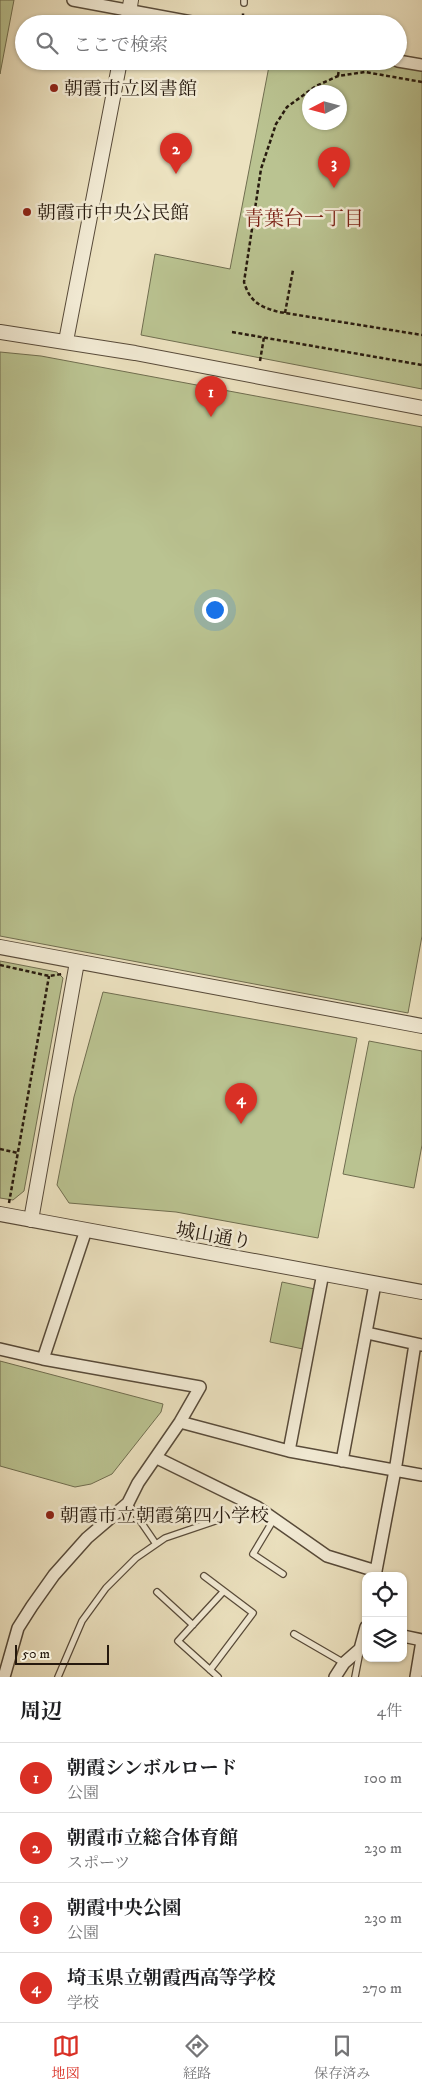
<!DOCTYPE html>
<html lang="ja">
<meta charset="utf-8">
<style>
body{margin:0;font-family:"IM FELL DW Pica","Noto Serif JP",serif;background:#f6f6f6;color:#202124}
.controls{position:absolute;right:15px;bottom:15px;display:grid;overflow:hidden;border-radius:10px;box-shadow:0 1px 4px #0004}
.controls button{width:45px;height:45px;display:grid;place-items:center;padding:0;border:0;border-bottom:1px solid #e0e0e0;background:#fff;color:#202124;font:25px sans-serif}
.compass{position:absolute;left:302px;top:85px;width:45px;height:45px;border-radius:50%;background:#fff;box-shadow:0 1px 4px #0004;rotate:264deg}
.scale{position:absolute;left:15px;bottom:12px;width:94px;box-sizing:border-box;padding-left:5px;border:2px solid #26190e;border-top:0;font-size:14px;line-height:18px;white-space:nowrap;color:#26190e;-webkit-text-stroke:4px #f3ecd6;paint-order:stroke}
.you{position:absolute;left:214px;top:609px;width:18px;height:18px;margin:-12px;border:4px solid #fff;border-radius:50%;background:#1a73e8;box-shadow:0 0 0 8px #1a73e833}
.badge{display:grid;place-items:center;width:32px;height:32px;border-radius:50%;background:#d93025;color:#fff;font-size:16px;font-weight:700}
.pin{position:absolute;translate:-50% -41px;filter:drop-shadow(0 1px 2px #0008)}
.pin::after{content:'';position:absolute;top:26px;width:18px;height:15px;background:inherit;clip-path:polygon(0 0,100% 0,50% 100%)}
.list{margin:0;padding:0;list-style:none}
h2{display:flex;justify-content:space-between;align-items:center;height:65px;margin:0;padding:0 20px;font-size:21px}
h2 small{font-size:16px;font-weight:400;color:#757577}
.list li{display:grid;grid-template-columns:32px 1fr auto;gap:15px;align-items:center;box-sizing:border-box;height:70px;padding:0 20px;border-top:1px solid #e0e0e0}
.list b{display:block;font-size:19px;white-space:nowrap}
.list p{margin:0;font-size:16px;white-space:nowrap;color:#757577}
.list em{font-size:16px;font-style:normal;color:#757577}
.icon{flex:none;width:28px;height:28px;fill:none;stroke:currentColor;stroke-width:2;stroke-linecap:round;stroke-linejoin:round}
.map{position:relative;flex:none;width:422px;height:1677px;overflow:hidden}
.search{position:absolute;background:#fff;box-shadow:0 1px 4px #0004;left:15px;right:15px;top:15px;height:55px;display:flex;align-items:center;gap:12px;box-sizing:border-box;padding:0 18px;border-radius:28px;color:#757577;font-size:19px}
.sheet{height:345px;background:#fff}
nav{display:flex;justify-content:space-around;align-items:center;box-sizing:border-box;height:70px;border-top:1px solid #e0e0e0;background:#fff;font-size:14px;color:#757577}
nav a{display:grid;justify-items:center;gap:2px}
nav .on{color:#d93025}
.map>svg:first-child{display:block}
.green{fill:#bac391;stroke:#706e50;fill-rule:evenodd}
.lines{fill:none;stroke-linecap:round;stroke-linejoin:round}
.service-casing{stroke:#584b3a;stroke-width:8}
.minor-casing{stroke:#584b3a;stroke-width:14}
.tertiary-casing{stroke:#584b3a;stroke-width:16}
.path{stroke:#26190e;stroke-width:2.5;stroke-dasharray:4 2.5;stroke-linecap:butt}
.service{stroke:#f3ecd6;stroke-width:5.5}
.minor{stroke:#f3ecd6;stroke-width:11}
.tertiary{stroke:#f3ecd6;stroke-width:14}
.poi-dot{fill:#8f2418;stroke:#f3ecd6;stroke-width:2}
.labels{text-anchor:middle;stroke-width:5;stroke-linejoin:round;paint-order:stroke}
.poi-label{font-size:19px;fill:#26190e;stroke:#f3ecd6;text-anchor:start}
.street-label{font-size:19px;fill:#26190e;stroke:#f3ecd6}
.neighbourhood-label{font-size:20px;fill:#7a1f14;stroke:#f3ecd6}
</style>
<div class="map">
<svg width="422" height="1677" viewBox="0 0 422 1677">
<rect width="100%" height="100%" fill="#ece2c0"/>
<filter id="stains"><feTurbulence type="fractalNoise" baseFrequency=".004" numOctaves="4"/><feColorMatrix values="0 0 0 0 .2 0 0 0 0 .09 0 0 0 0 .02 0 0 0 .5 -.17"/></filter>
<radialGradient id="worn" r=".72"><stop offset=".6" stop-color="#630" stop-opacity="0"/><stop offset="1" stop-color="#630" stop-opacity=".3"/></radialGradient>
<!-- green -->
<path class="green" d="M0,0H14L0,74Z
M270,61H374L422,70V389L141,335L155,254L230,269ZM310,92H340V122H310Z
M0,352L41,356L422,427V936L408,1013L0,936Z
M0,961L57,972L63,978L24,1191L13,1200L0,1198Z
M103,992L357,1038L318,1238L176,1212L69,1203L57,1185L74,1097Z
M369,1041L422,1051V1145L414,1188L343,1174Z
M282,1282L315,1289L303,1349L270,1342Z
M0,1361L163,1404L161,1412L112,1474L91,1484L75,1487L0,1466Z"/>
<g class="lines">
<!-- service casing -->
<g class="service-casing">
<path id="service" d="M244,0V3
M128,1503L156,1544
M274,1519L253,1554L283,1574
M204,1576L253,1613L210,1670
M157,1592L193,1625
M294,1634L344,1663
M58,1677L82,1621L106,1588L136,1558L165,1538L218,1520
M218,1677L178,1641L223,1592
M355,1677L360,1651"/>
</g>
<!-- minor casing -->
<g class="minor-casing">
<path id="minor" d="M73,0L202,24
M398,61L422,65
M367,1333L421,1345
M0,1349L43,1359L200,1387L180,1422L138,1483L128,1503L87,1538L54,1575L32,1606L18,1628L4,1677
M43,1359L86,1230
M180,1422L289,1451L422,1475
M289,1451L323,1273
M157,1458L257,1507L327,1556L376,1571
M342,1461L375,1284
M375,1576L396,1465L415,1344
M403,1636L422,1640
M335,1677L344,1663L360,1649L366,1627
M416,1677L422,1641"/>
</g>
<!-- tertiary casing -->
<g class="tertiary-casing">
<path id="tertiary" d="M127,24L131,0
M0,332L135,353L422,408
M66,341L120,61
M0,947L422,1026
M0,1214L422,1292
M31,1220L77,962"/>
</g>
<!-- path -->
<path class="path" d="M243,24V12
M338,76L340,61
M422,82L365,72L338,76L316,86L287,107L276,124L261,169L244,282C250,302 260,307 279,312L422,335
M285,313L293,270
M232,332L422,365
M260,361L264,337
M0,965L49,976L62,974
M0,1149L18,1153
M9,1203L49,976"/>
<!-- service -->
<use href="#service" class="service"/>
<!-- minor -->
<use href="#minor" class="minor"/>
<!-- tertiary -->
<use href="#tertiary" class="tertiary"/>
</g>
<!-- markers -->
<g class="poi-dot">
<circle cx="54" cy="88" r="5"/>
<circle cx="27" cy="212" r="5"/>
<circle cx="50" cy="1515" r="5"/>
</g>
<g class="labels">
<!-- poi labels -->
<g class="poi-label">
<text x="64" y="95">朝霞市立図書館</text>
<text x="37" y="219">朝霞市中央公民館</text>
<text x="60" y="1522">朝霞市立朝霞第四小学校</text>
</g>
<!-- street labels -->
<g class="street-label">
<text transform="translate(214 1235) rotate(10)" y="7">城山通り</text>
</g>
<!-- neighbourhood labels -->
<g class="neighbourhood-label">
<text x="304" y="225">青葉台一丁目</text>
</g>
</g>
<rect width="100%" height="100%" filter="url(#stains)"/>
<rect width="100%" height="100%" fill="url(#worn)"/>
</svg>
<div class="controls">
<button><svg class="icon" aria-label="locate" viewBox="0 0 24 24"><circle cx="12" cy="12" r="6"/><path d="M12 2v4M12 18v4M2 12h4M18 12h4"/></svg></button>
<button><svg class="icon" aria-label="layers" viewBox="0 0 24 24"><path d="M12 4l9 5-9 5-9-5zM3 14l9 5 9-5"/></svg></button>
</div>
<svg class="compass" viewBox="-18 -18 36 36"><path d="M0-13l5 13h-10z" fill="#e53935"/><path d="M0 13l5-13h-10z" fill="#757577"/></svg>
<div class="scale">50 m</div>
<div class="you"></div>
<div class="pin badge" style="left:211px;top:417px">1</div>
<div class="pin badge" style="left:176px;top:174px">2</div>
<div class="pin badge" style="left:334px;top:188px">3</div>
<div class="pin badge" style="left:241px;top:1124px">4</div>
<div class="search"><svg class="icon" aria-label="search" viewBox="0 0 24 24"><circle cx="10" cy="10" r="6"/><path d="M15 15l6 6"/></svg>ここで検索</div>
</div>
<section class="sheet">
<h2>周辺<small>4件</small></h2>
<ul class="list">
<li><span class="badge">1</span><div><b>朝霞シンボルロード</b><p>公園</p></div><em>100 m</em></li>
<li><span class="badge">2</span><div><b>朝霞市立総合体育館</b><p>スポーツ</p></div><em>230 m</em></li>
<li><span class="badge">3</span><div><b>朝霞中央公園</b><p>公園</p></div><em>230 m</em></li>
<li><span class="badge">4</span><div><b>埼玉県立朝霞西高等学校</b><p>学校</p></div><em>270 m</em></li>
</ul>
</section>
<nav>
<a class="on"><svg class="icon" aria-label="map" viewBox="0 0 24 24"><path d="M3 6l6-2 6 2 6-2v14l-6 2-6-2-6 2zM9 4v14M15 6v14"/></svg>地図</a>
<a><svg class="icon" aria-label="directions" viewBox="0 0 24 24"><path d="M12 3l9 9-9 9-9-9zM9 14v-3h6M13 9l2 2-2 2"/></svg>経路</a>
<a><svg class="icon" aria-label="saved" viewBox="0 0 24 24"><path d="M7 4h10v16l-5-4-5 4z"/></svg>保存済み</a>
</nav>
